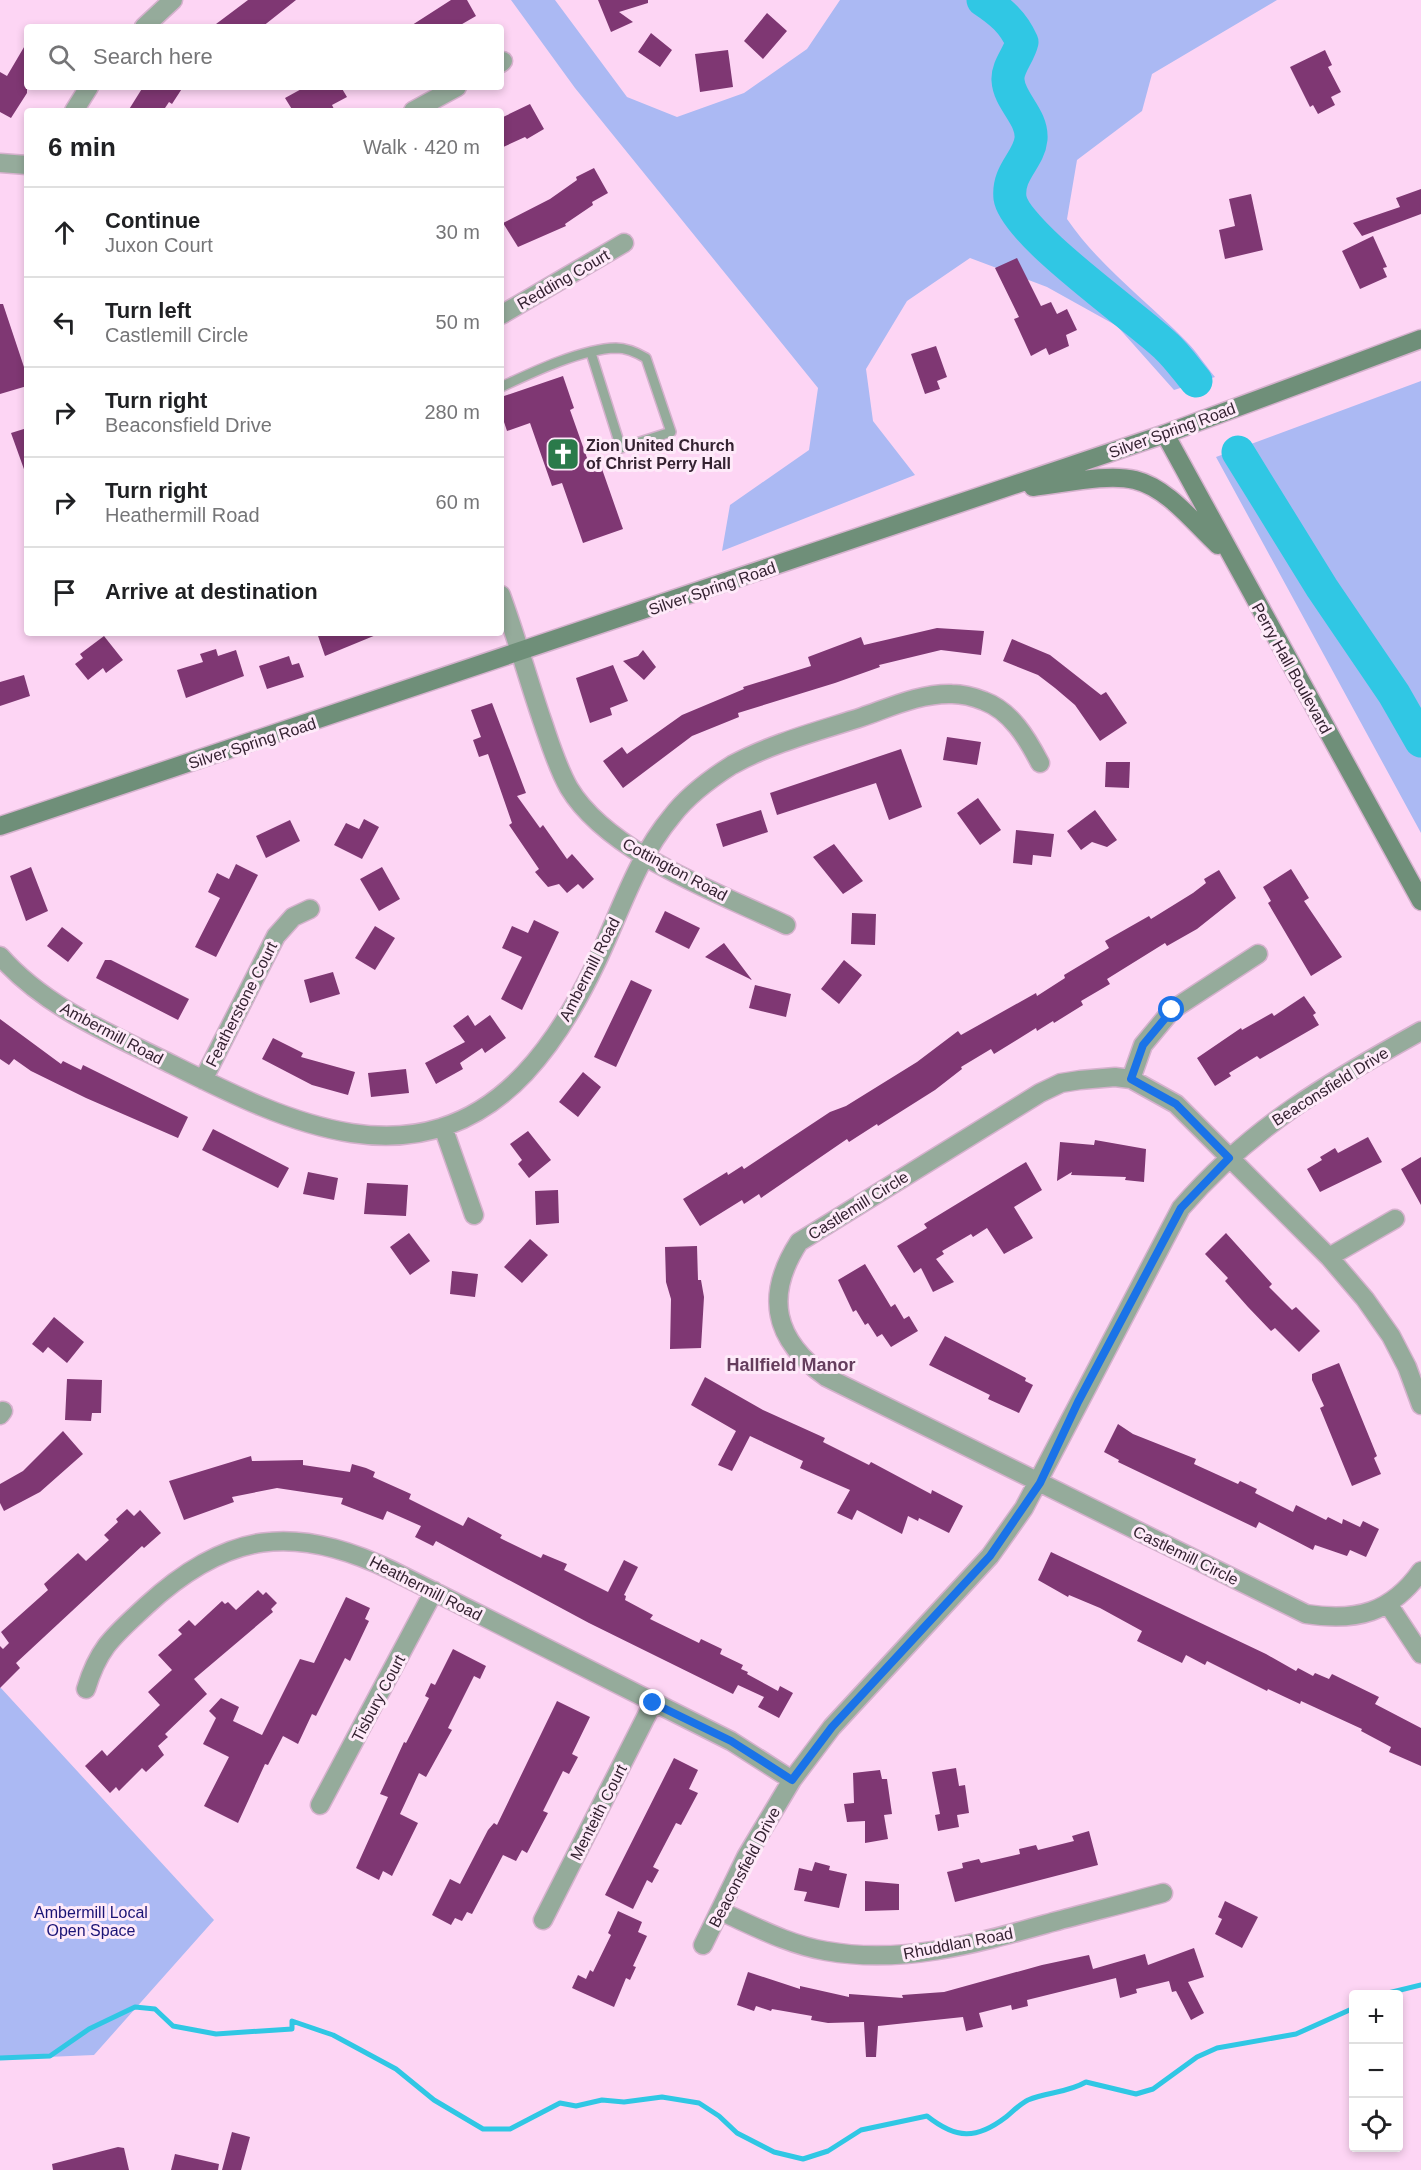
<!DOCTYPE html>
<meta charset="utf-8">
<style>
body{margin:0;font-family:Arial,sans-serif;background:#f6f6f6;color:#202124}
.controls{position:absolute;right:18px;bottom:18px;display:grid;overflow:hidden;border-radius:6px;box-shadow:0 3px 9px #0003}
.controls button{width:54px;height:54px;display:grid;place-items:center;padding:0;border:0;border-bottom:2px solid #e0e0e0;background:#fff;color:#202124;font:30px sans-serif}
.stop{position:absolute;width:18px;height:18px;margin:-14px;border:4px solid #1a73e8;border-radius:50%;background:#fff}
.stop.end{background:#1a73e8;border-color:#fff;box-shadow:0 2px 6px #0008}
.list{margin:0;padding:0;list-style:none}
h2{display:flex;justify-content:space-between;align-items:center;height:78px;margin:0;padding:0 24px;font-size:26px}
h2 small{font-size:20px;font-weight:400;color:#757577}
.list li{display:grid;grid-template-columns:39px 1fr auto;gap:18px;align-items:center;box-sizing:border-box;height:90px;padding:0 24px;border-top:2px solid #e0e0e0}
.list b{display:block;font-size:22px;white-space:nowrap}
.list p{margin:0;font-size:20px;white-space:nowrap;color:#757577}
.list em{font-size:20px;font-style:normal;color:#757577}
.icon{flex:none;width:33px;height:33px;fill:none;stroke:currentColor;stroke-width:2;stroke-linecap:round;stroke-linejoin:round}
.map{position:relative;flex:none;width:1421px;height:2170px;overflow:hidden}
.search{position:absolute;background:#fff;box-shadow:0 3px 9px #0003;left:24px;top:24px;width:480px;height:66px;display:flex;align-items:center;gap:15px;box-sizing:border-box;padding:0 21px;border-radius:6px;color:#757577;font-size:22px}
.panel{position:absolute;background:#fff;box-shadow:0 3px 9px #0003;left:24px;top:108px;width:480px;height:528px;border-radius:6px}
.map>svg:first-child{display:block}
.green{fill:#abb9f3}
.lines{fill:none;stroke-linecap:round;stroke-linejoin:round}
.stream{stroke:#30c7e4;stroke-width:5}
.river{stroke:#30c7e4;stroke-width:33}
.building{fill:#7f3773}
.lane-casing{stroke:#d5b1cd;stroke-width:12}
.street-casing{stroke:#d5b1cd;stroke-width:21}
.secondary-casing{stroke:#d5b1cd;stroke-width:21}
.lane{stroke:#95ab9b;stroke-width:9}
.street{stroke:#95ab9b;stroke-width:18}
.secondary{stroke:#6f8f79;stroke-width:18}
.route{stroke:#1a73e8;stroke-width:8}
.labels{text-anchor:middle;stroke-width:6;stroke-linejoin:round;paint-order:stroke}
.street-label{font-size:16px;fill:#342231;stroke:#feeaf9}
.poi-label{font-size:16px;font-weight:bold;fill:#342231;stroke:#feeaf9;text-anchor:start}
.park-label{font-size:16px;fill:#1a1375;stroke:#feeaf9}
.neighbourhood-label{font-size:18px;font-weight:bold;fill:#653d5d;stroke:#feeaf9}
</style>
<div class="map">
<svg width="1421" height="2170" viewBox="0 0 1421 2170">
<rect width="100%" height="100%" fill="#fdd5f4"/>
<!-- green -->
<path class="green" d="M511,0H555L627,97L677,117L744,93L807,49L840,0H1277L1152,74L1142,111L1077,160L1067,219C1100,267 1146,300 1186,341C1197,352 1205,365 1215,377L1174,390L1117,326L1047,287L970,258L907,301L866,369L873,421L915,475L722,551L730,505L809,450L818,388L575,88Z
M1421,381V833L1216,457Z
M0,1687L214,1920L94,2055L0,2059Z"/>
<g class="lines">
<!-- stream -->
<path class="stream" d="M1384,1994L1421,1985
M0,2058L50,2056L89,2029L135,2007L155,2009L173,2026L216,2034L292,2029V2021L333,2035L396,2069L434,2100L483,2129H510L560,2103L576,2106L602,2100L624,2102L662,2097L699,2103L719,2116L737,2133L774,2152L803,2159L828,2151L861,2130L927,2116C956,2139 976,2140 1006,2117C1012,2112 1020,2104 1028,2100C1047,2092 1067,2093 1086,2082L1136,2094L1153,2089L1197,2057L1217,2048L1296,2034L1354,2008"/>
<!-- river -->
<path class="river" d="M983,0C1001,12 1013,22 1022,42C1019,55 1007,67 1008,80C1009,101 1033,117 1031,139C1029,160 1007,172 1010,198C1015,233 1137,318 1166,346C1177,356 1186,369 1196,381
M1238,452L1322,588L1394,694L1421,741"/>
</g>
<!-- building -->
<path class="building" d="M248,0H296L262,27H212Z
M451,0H467L476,16L457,27H409Z
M598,0H648V3L619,12L633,22L611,32Z
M767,13L787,31L763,59L744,41Z
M651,33L672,50L660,67L638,52Z
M27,42V93L11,118L0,112V72L7,76Z
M728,50L733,87L700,92L695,54Z
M1325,50L1332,65L1328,67L1341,92L1331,97L1335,105L1318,114L1313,105L1310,107L1290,67Z
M143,87H183L172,104L169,102L163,111H128Z
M305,87H341L347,97L332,105L335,111H293L285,98Z
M530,104L544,129L527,139L525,137L501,148V118Z
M594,168L608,193L592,202L593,205L565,224L566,226L518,247L503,223L550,199L577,180L576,177Z
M1421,189V214L1362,236L1353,223L1400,207L1396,198Z
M1251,194L1263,250L1225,259L1219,230L1235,226L1229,199Z
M1373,236L1387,267L1383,268L1387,277L1360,289L1342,251Z
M1017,258L1041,306L1051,302L1057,314L1067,309L1077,330L1066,335L1069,346L1049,355L1046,348L1031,356L1014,319L1019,317L995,268Z
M0,304H3L27,376V386L0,394Z
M936,346L947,377L937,381L940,389L925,394L911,354Z
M563,376L574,408L570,410L592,472L602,469L623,529L583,543L562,483L552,486L530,423L507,431L501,413V397Z
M27,428V472H25L11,433Z
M937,628L984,631L981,655L941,650L879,665L880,667L835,683L738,713L739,717L692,736L623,788L603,761L622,747L627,754L682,715L744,689L743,687L811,666L808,657L861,637L864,645Z
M317,633H376V635L325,656Z
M104,636L123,660L106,673L103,668L88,680L75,664L83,658L80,654Z
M1012,639L1050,655L1101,695L1106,692L1127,723L1100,741L1075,705L1055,688L1038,675L1003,661Z
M216,649L218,656L236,650L244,676L186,698L177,670L203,662L200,654Z
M643,650L656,667L644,680L623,661L638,656Z
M289,656L292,665L299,663L304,677L267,689L259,666Z
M613,665L628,701L610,708L612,715L590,723L576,678Z
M24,675L30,696L0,706V682Z
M492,703L526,793L517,796L540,828L543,825L567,859L572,854L594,879L583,889L578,884L567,893L559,884L548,887L535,872L539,869L509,825L512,823L488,754L479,757L473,740L481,737L471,710Z
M947,737L981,742L977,765L943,760Z
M901,749L922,807L889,820L876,783L777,815L770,793Z
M1106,762H1130L1129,788L1105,787Z
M978,798L1001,830L980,845L957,813Z
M761,810L768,832L723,847L716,824Z
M1095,810L1117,840L1107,847L1092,842L1081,850L1067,831Z
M364,819L379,827L362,859L334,845L346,823L359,829Z
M290,820L300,841L266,858L256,836Z
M1016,830L1054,834L1051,857L1033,855L1032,865L1013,863Z
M834,844L863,881L843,894L813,857Z
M236,864L258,875L216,957L195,947L220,898L208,892L217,873L229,879Z
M31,867L48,911L26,921L10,876Z
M382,867L400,899L379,911L360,879Z
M1291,869L1309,898L1304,901L1342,957L1311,976L1268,903L1271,901L1263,887Z
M1219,870L1236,898L1197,929L1167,946L1165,943L1107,979L1110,984L1081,1001L1083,1005L1054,1023L1053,1021L1037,1031L1036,1028L994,1054L991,1049L961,1067L962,1069L935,1090L878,1126L877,1124L849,1142L847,1139L761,1198L759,1194L744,1204L742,1200L700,1226L683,1199L727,1172L728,1175L742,1166L744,1169L830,1112L846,1106L917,1062L958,1031L961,1035L1036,993L1037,996L1065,978L1064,975L1109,948L1105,941L1149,916L1151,919L1193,893L1206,883L1204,879Z
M665,911L700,928L689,949L655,932Z
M852,913L876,914L875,945L851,944Z
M534,920L559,932L522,1010L501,999L522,957L502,948L512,926L528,933Z
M375,926L395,938L375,970L355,958Z
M62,927L83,943L68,962L47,946Z
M724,943L752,980L705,957Z
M105,960H111L189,999L178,1020L96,978Z
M844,960L862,975L839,1004L821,989Z
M333,972L340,994L310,1003L304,980Z
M631,980L652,990L616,1067L594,1057Z
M755,985L791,994L786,1017L749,1008Z
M1304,996L1316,1013L1313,1015L1319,1025L1260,1059L1257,1056L1229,1073L1231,1076L1215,1086L1197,1058L1241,1028L1242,1030L1272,1013L1274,1016Z
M468,1015L475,1026L490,1015L506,1038L485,1053L482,1048L460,1063L463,1069L436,1084L425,1063L465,1042L453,1026Z
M0,1019L61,1064L63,1061L81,1070L83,1065L188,1117L178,1138L86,1098L31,1071L14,1059L9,1065L0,1059Z
M273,1038L303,1053L301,1057L355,1072L348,1095L312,1085L262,1059Z
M406,1069L409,1093L371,1097L368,1073Z
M583,1072L601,1087L578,1117L559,1102Z
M213,1129L289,1168L278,1188L202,1150Z
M528,1131L551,1160L529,1178L518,1164L522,1160L510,1144Z
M1368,1137L1382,1162L1320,1192L1307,1169L1322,1160L1320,1157L1335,1148L1338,1153Z
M1095,1140L1146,1149L1144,1182L1125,1180L1126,1177L1071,1175L1072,1172L1057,1181L1060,1142L1094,1145Z
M1421,1157V1205L1401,1169Z
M1026,1162L1042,1190L1014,1207L1033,1238L1004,1254L987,1228L973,1237L971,1234L942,1251L944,1254L936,1259L954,1282L933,1292L921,1268L914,1273L897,1246L927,1228L924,1224Z
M308,1172L338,1178L334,1200L303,1194Z
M367,1183L408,1185L406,1216L364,1214Z
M558,1190L559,1223L536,1225L535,1191Z
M409,1233L430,1261L410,1275L390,1247Z
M1226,1233L1272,1284L1269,1287L1292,1310L1296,1307L1320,1331L1299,1352L1275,1328L1271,1331L1248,1307L1225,1281L1228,1278L1205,1254Z
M530,1239L548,1255L522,1283L504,1267Z
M697,1246L698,1280H701L704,1297L701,1348L670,1349L671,1299L666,1282L665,1247Z
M865,1264L891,1307L895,1304L904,1319L909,1316L918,1331L891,1347L882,1334L877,1337L868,1323L865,1325L856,1310L853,1312L838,1280Z
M452,1271L478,1274L475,1297L450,1294Z
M54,1317L84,1342L67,1363L48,1347L43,1353L32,1344Z
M945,1336L1026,1378L1025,1381L1033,1385L1019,1413L988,1399L990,1395L929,1365Z
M1339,1363L1377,1456L1374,1458L1381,1474L1352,1486L1320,1408L1324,1406L1312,1380V1374Z
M705,1377L763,1410L825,1438L823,1442L869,1465L871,1462L931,1494L932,1490L963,1506L949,1533L919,1518L918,1521L908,1516L902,1534L857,1510L852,1520L837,1513L850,1490L800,1468L803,1461L750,1436L732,1471L718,1465L736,1431L691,1405Z
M67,1379L102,1380L101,1413H92L91,1421L65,1420Z
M1118,1424L1133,1434L1196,1459L1194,1464L1238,1484L1240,1481L1257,1489L1255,1493L1293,1512L1296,1505L1326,1520L1328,1517L1342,1524L1343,1519L1360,1527L1363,1521L1379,1529L1366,1557L1350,1550L1347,1556L1315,1545L1313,1550L1259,1522L1256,1528L1118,1462L1119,1460L1104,1452Z
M63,1431L83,1454L40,1492L4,1511L0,1503V1484L23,1471Z
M251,1456L252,1461L303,1460V1465L350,1472L352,1464L366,1468L375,1472L373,1477L411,1494L409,1499L463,1526L468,1517L502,1535L500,1538L541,1558L543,1554L567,1564L564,1570L608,1592L624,1560L638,1567L624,1595L626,1596L625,1600L653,1615L650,1619L699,1643L701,1639L722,1649L720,1654L743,1665L741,1669L748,1672L747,1674L778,1691L780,1686L793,1693L779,1718L758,1707L764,1697L738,1685L733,1694L589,1623L436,1541L433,1546L415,1537L421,1526L387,1511L383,1520L341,1504L343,1498L277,1488L232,1497L234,1502L184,1520L169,1481Z
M127,1509L134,1516L140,1510L161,1533L144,1548L142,1546L16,1663L20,1668L0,1688V1646L3,1649L9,1643L1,1632L48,1590L44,1584L78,1553L86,1561L109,1540L104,1535L118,1522L116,1519Z
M1051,1552L1266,1654L1296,1671L1298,1668L1313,1676L1315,1673L1329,1679L1332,1674L1379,1697L1375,1704L1421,1728V1766L1389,1752L1391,1747L1361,1731L1362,1729L1301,1701L1300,1704L1268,1689L1267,1691L1207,1661L1205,1665L1186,1655L1182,1663L1137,1641L1142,1631L1100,1608L1069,1595L1068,1597L1038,1580Z
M258,1590L263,1595L266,1592L277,1603L271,1609L273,1612L194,1679L207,1694L165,1734L168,1737L158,1746L164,1755L146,1772L142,1768L119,1791L116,1787L110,1793L85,1766L102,1750L107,1756L160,1705L148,1692L172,1670L158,1655L182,1634L178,1630L189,1620L195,1626L222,1601L225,1604L228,1602L236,1610Z
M346,1597L370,1608L365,1619L369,1621L350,1661L345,1658L316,1716L312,1714L298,1744L283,1736L268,1765L265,1764L238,1823L204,1806L229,1757L203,1744L216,1718L209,1711L221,1698L239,1707L233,1721L262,1735L300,1659L314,1663Z
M453,1649L486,1666L480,1679L474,1676L448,1728L452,1730L426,1777L419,1773L400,1814L418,1823L392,1876L383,1871L379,1880L356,1868L388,1797L380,1794L404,1742L406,1743L429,1698L425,1696L431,1683L435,1685Z
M557,1701L590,1717L572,1754L578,1757L569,1774L563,1771L543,1811L548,1813L527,1853L522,1850L516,1861L503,1855L472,1914L467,1912L462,1921L455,1918L451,1925L432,1915L450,1879L460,1884L488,1830L494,1823L497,1825Z
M674,1758L698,1770L689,1789L698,1793L681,1825L676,1823L653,1867L659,1870L652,1883L647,1880L633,1909L605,1895Z
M956,1768L959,1786L965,1785L969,1813L957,1815L959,1827L938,1831L935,1815L940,1814L932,1772Z
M880,1770L882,1779H887L892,1814L884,1815L888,1839L865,1843V1821L847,1822L844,1804L854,1803L853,1773Z
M1089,1831L1098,1865L955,1902L947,1872L963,1868L962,1863L979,1859L981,1863L1020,1854L1019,1849L1036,1845L1038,1850L1074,1841L1072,1836Z
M815,1862L830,1866L829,1870L847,1874L839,1908L804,1901L807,1892L794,1890L799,1868L812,1871Z
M865,1881L899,1884V1910L865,1911Z
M1225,1901L1258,1917L1242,1948L1215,1934L1222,1919L1218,1917Z
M618,1911L642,1922L638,1932L647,1936L633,1966L636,1967L630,1980L626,1978L614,2007L572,1988L578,1975L586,1979L590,1970L593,1972L611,1935L608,1933Z
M1194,1948L1204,1977L1188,1982L1204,2013L1191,2020L1176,1991L1172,1992L1169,1981L1136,1989L1137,1993L1120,1998L1116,1978L1027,2000L1028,2006L1012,2010L1011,2005L979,2013L983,2027L966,2031L963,2017L878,2026L876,2057H866L864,2022L828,2023L811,2020L812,2016L772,2009L771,2011L756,2006L754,2011L737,2005L748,1972L800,1989V1986L849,1997V1994L903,1998L902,1995L944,1992L1042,1965L1089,1955L1093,1969L1145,1954L1148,1965Z
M232,2132L250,2137L241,2170H222Z
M118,2147L124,2148L129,2170H53L52,2164Z
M175,2154L219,2164L218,2170H171Z"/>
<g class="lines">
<!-- lane casing -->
<g class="lane-casing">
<path id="lane" d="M501,387C533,372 581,349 616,348C627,348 636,352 646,358L671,432L621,448L591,353"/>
</g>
<!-- street casing -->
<g class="street-casing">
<path id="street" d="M144,27L173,0
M501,63L503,61
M74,111L89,87
M413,111L457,87
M0,163L27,165
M501,315L624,243
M501,595C516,636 528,679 542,720C550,743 557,767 569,788C608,853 719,893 786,925
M0,956C43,1005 104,1031 161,1059C278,1117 414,1191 525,1073C554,1042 578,1001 596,963C620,913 636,859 672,816C688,795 710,779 732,765C772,743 819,731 862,717C891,707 921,693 952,694C962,694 974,697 984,701C1011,711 1027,738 1040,763
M1131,1079L1143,1045L1172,1010L1258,954
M203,1080L276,936L293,917L310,909
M443,1127L474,1215
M1329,1257L1395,1219
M1421,1405L1407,1367L1391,1336L1365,1299L1329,1257L1176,1104L1131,1079L1115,1077L1080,1080L1061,1083L1040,1093L799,1242C764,1296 774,1340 826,1377L1306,1614C1356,1622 1391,1613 1421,1571
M0,1415L3,1411
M1388,1604L1421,1654
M86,1689C99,1646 115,1635 146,1606C226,1532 294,1523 391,1570L731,1741L792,1780
M320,1805L434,1591
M720,1911C754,1926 789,1945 826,1951C904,1965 978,1943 1053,1922C1090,1912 1127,1903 1163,1893
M543,1920L653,1703
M703,1945L746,1857L792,1780L832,1727L990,1556L1024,1508L1181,1208C1251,1127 1329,1082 1421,1031"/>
</g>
<!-- secondary casing -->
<g class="secondary-casing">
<path id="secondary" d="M1165,434L1421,901
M1033,487C1062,484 1107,473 1135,480C1168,488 1194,523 1218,545
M0,826L1165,434L1421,339"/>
</g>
<!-- lane -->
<use href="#lane" class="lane"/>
<!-- street -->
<use href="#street" class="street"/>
<!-- secondary -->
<use href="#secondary" class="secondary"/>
</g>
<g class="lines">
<!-- route -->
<path class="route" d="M653,1703L731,1741L792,1780L832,1727L990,1556L1040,1483L1078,1402L1181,1208L1229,1158L1176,1104L1131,1079L1143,1045L1172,1010"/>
</g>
<!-- icons -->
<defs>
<g id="church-square" transform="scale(1.725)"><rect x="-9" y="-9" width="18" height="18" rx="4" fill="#2a7a4a" stroke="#feeaf9"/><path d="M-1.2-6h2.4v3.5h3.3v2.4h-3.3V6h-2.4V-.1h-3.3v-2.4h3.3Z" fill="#fff"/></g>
</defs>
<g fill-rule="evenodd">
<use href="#church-square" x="563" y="454"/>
</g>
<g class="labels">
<!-- street labels -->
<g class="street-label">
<text transform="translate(563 279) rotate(-30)" y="6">Redding Court</text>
<text transform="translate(1172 430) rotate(-20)" y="6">Silver Spring Road</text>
<text transform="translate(712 588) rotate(-19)" y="6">Silver Spring Road</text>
<text transform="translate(1292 668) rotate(61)" y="6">Perry Hall Boulevard</text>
<text transform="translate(252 743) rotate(-18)" y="6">Silver Spring Road</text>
<text transform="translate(675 869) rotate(28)" y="6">Cottington Road</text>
<text transform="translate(589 969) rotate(-63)" y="6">Ambermill Road</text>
<text transform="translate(241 1004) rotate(-63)" y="6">Featherstone Court</text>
<text transform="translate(112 1033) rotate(28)" y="6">Ambermill Road</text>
<text transform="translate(1330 1086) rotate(-32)" y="6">Beaconsfield Drive</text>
<text transform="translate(858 1205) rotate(-32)" y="6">Castlemill Circle</text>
<text transform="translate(1186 1555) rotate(26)" y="6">Castlemill Circle</text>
<text transform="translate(426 1588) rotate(27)" y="6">Heathermill Road</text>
<text transform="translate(378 1698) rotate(-62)" y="6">Tisbury Court</text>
<text transform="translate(598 1812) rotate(-63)" y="6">Menteith Court</text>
<text transform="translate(744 1867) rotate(-62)" y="6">Beaconsfield Drive</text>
<text transform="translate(958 1943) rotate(-11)" y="6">Rhuddlan Road</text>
</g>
<!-- poi labels -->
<g class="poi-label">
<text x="586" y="451">Zion United Church<tspan x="586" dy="18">of Christ Perry Hall</tspan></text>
</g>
<!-- park labels -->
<g class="park-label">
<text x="91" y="1918">Ambermill Local<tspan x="91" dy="18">Open Space</tspan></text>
</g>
<!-- neighbourhood labels -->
<g class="neighbourhood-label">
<text x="791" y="1371">Hallfield Manor</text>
</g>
</g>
</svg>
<div class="controls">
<button>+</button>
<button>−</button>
<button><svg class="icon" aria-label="locate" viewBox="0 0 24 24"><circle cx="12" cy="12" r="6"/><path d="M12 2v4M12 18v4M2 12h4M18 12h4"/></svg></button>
</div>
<div class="stop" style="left:1172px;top:1010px"></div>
<div class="stop end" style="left:653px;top:1703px"></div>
<div class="search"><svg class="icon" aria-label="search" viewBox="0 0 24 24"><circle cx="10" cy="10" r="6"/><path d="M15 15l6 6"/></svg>Search here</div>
<section class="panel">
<h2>6 min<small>Walk · 420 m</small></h2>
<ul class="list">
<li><svg class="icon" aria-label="ahead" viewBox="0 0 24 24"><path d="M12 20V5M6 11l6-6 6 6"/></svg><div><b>Continue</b><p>Juxon Court</p></div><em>30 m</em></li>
<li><svg class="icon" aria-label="left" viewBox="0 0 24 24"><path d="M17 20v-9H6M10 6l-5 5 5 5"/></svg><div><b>Turn left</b><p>Castlemill Circle</p></div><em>50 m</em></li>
<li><svg class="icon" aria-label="right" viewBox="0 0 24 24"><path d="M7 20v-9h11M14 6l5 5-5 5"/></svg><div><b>Turn right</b><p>Beaconsfield Drive</p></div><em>280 m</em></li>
<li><svg class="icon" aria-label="right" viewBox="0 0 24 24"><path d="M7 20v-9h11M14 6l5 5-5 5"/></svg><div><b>Turn right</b><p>Heathermill Road</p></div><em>60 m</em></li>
<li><svg class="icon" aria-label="arrive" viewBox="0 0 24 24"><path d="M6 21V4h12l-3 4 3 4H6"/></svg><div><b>Arrive at destination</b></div></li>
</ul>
</section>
</div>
